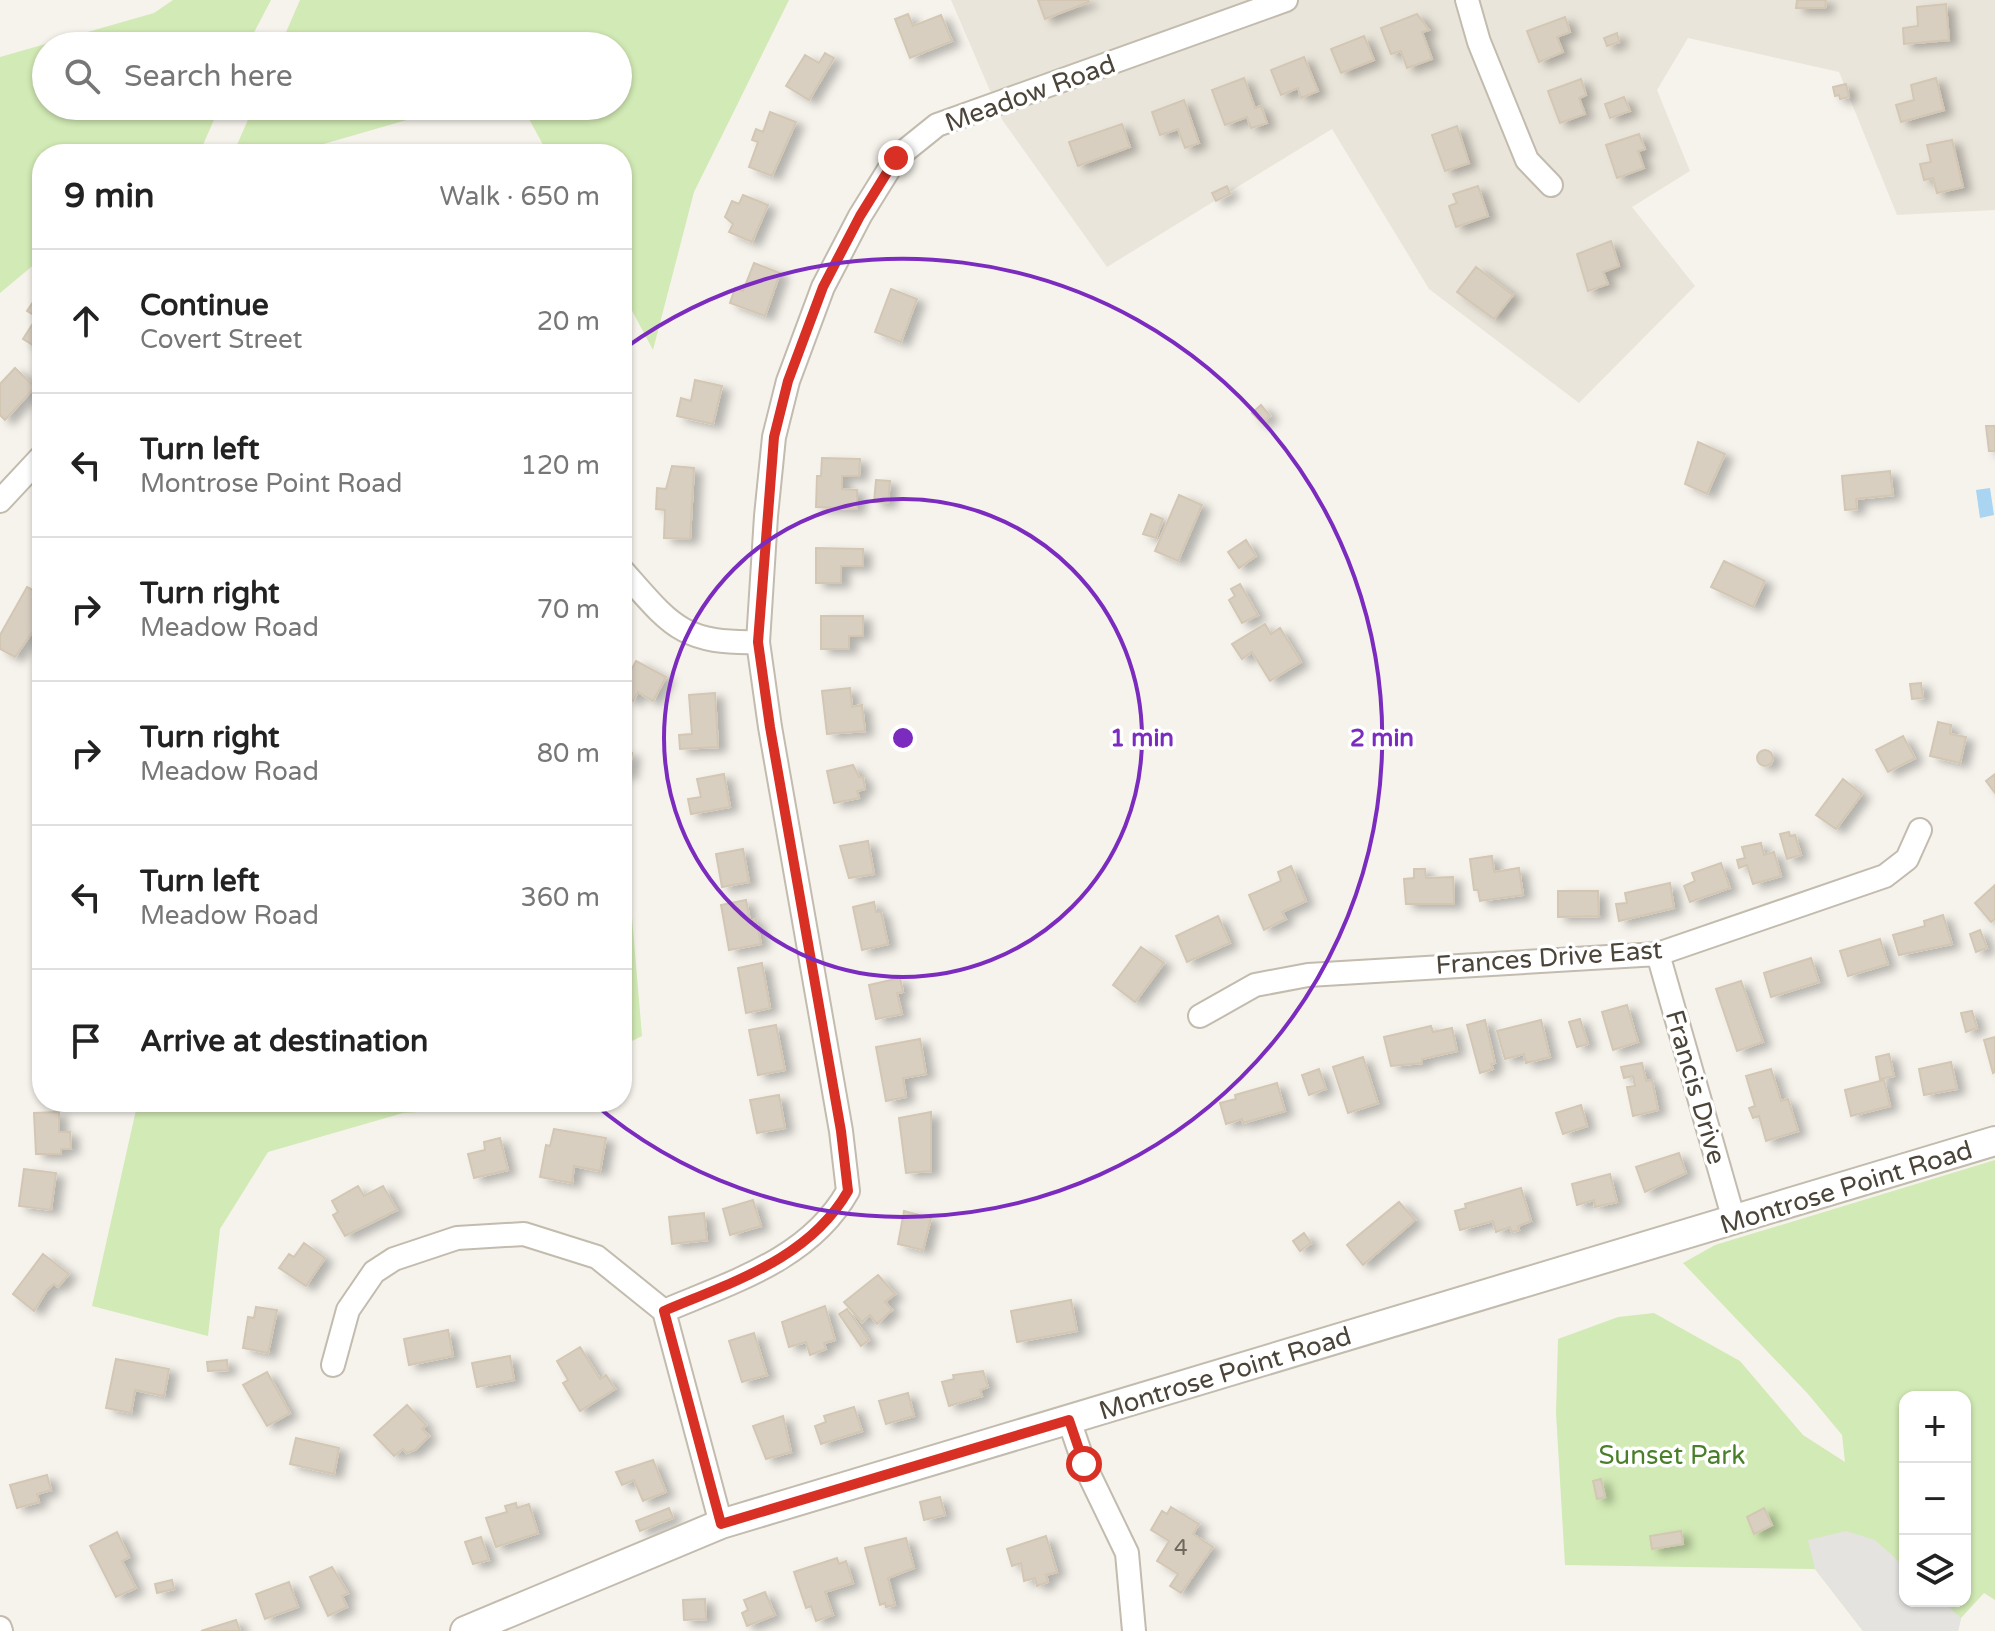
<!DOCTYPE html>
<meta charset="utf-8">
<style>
body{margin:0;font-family:"Varela Round",sans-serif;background:#f6f6f6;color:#222}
.controls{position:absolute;right:24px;bottom:24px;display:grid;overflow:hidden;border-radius:16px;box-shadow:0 2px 6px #0004}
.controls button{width:72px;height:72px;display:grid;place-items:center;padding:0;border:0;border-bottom:2px solid #e0e0e0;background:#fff;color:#222;font:40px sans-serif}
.stop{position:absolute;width:24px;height:24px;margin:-18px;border:6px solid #d93025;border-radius:50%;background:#fff}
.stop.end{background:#d93025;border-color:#fff;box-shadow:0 2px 8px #0008}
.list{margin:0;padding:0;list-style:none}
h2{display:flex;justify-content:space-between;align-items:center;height:104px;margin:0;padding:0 32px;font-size:34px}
h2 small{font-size:26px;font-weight:400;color:#767676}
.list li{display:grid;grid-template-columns:52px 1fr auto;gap:24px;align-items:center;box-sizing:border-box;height:144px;padding:0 32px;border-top:2px solid #e0e0e0}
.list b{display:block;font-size:30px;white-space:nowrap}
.list p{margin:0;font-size:26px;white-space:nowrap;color:#767676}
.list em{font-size:26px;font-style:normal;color:#767676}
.icon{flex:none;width:44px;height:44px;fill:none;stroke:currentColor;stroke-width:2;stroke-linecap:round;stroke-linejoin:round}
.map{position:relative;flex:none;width:1995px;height:1631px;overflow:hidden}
.search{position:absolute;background:#fff;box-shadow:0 2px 6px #0004;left:32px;top:32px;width:600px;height:88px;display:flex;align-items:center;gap:20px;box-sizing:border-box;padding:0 28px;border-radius:44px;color:#767676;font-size:30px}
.panel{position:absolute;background:#fff;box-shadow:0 2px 6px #0004;left:32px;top:144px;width:600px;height:968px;border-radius:32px}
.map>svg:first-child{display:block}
.residential{fill:#eae5da}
.green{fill:#d2eab5;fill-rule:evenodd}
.parking{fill:#e5e3e0}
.water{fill:#a9d4f2}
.building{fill:#d8cfc1;stroke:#d3c7b4;stroke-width:2;filter:url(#shadow)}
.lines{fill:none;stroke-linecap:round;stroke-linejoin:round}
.minor-casing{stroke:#c2bbae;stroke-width:26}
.tertiary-casing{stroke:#c2bbae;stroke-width:32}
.minor{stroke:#fff;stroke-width:22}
.tertiary{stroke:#fff;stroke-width:28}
.route{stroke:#d93025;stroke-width:10}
.ring{fill:none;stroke:#7b2cbf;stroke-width:4}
.labels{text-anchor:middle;stroke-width:7;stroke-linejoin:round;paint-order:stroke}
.number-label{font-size:22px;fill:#6e675b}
.street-label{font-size:26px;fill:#4b4439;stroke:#fff}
.park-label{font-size:26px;fill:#4a7f2a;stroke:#fff}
.centre{fill:#7b2cbf;stroke:#fff;stroke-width:4}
.ring-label{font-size:24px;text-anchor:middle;font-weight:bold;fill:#7b2cbf;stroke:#fff;stroke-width:7;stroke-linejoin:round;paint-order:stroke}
</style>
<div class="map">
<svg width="1995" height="1631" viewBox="0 0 1995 1631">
<defs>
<filter id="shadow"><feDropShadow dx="8" dy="4.5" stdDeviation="4" flood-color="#0004"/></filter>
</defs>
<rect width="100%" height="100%" fill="#f6f3ec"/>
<!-- residential -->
<path class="residential" d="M951,0H1995V210L1897,215L1839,72L1688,38L1657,90L1690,171L1632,207L1695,286L1579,403L1429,289L1332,129L1107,267L1003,121Z"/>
<!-- green -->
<path class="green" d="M173,0H271L247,46H46V106H220L199,154H42V258L0,293V57L154,13Z
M300,0H789L694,192L653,350L622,292V154H548L522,106H618V46H280Z
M254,106H455L289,154H233Z
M622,798L642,1036L622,1046Z
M145,1102H508L498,1107L403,1113L268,1152L220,1229L208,1336L92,1306L136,1110Z
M1995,1160V1600L1984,1593L1961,1618L1958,1631H1863L1815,1569L1565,1565L1556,1413L1558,1339L1618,1317L1654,1313L1740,1361L1803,1435L1845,1462L1842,1435L1808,1394L1683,1263L1715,1245ZM1905,1397H1965V1601H1905Z"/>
<!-- parking -->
<path class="parking" d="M1846,1531L1875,1540L1905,1567V1601H1942L1961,1618L1958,1631H1863L1815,1569L1808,1540Z"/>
<!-- water -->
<path class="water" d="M1990,488L1994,515L1980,518L1976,490Z"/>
<!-- building -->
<path class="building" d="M1038,0H1088L1089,2L1045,19Z
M1797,0H1826L1825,8H1796Z
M1946,4L1949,40L1904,44L1903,28L1918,26L1917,7Z
M908,14L913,26L941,15L952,41L910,58L895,19Z
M1417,14L1429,30L1422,32L1432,59L1407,68L1401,51L1391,54L1381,28Z
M1565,17L1570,32L1557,37L1563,52L1539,62L1527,31Z
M1617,33L1619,42L1607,46L1604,38Z
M1364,36L1374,60L1341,73L1331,49Z
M825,53L834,58L809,100L786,86L805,55L819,63Z
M1304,57L1318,91L1301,98L1298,88L1281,95L1271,70Z
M1244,78L1255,108L1261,106L1267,123L1251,128L1247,117L1225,125L1212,90Z
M1936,78L1944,110L1901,122L1896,105L1914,100L1911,85Z
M1581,79L1586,95L1579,98L1585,114L1560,123L1548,91Z
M1846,84L1849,97L1840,99L1839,95L1835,96L1833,87Z
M1624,97L1630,111L1610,118L1605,104Z
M1184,100L1199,143L1185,148L1178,129L1160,135L1152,112Z
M770,112L796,122L772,176L749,167L758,142L752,140L756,129L763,132Z
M1122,124L1130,147L1078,166L1069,142Z
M1457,126L1469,163L1445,171L1432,135Z
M1639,134L1645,149L1638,151L1644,168L1617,178L1606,145Z
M1952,140L1963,187L1937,193L1933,178L1924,180L1920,164L1931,162L1927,145Z
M1227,186L1230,194L1216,201L1212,193Z
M1478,186L1488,216L1456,227L1449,206L1457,203L1453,194Z
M743,195L768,205L752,242L729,232L733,224L725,217L732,201L739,204Z
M1611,241L1619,266L1603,272L1608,284L1588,291L1577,254Z
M754,263L780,273L765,316L730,303L735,288L743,291Z
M1476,267L1513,295L1494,319L1457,292Z
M891,289L917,299L901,342L875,332Z
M37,296L42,299V351L23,339L37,317L27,311Z
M15,368L35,387L5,420L0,415V384Z
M695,380L722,386L713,424L677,416L681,398L691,401Z
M1261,405L1270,416L1262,423L1252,413Z
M1986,426H1995V451H1989Z
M1698,442L1725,454L1707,494L1685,484Z
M822,458L860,459L859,476H842V489L857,490V509L816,507L817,476H821Z
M672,466L694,468L690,539L664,538L665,510L656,509L657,488L666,489Z
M1890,471L1893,495L1856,499L1857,509L1845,510L1842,476Z
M876,480L890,481L888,503L874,502Z
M1179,495L1202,505L1178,561L1155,551Z
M1151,514L1163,519L1156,538L1143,534Z
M1246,540L1256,556L1239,568L1228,552Z
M816,548L863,549V566H841V583H816Z
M1724,561L1765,581L1753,607L1711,587Z
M1240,584L1258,615L1242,623L1229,600L1235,596L1231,589Z
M27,587L42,595V618L15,657L0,649V635Z
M821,616H863V636H849V649H821Z
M1265,624L1271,634L1280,628L1301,662L1270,681L1252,652L1242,659L1232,644Z
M636,661L666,677L653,701L638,692L633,701L622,694V687Z
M1921,683L1923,698L1912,699L1910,684Z
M850,688L852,707L862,705L865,731L827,734L822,691Z
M715,693L718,747L680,749L679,735L692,734L689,695Z
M1938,722L1951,725L1950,734L1966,737L1960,763L1930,756Z
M1903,736L1915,758L1888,772L1876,750Z
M1757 758a8 8 0 1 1 16 0a8 8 0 1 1-16 0Z
M622,752L632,753L629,774H622Z
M853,765L859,777H863L865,789L857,791L859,798L834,803L827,771Z
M724,774L730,807L691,814L688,799L701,797L697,779Z
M1995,774V793L1986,781Z
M1843,779L1862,794L1836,829L1816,815Z
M1789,832L1790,836L1795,835L1801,855L1787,859L1780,834Z
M868,841L874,874L849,878L840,846Z
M1761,843L1764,855L1774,852L1781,876L1753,884L1747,865L1739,868L1737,860L1745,858L1742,847Z
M743,849L749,882L722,887L716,854Z
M1492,856L1494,872L1519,868L1523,895L1480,901L1478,890H1474L1470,859Z
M1721,863L1730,888L1690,902L1684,886L1695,881L1692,873Z
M1291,866L1306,901L1282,912L1286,919L1264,930L1249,895L1281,881L1278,872Z
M1414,869H1425L1426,878L1453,877L1454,904H1406L1404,879L1414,878Z
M1670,883L1674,908L1619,921L1616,904L1627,903L1625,893Z
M1995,885V919L1991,922L1975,903Z
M1558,891H1598L1599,916L1558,917Z
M746,900L750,921L756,919L761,944L729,950L721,905Z
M874,902L876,912H881L888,944L862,950L853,907Z
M1943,915L1952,944L1899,955L1893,935L1925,926L1924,921Z
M1218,916L1230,943L1187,962L1176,936Z
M1980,930L1987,948L1976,952L1970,934Z
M1880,939L1888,964L1848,976L1840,951Z
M1141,947L1164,963L1135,1002L1113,985Z
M39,954H42V999L39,980Z
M1811,958L1819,982L1771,997L1764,973Z
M762,963L770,1008L746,1013L738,968Z
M900,978L903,992L897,993L902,1014L876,1019L869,985Z
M1741,981L1763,1042L1737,1051L1716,989Z
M1627,1005L1638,1042L1613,1050L1602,1012Z
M1972,1011L1977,1028L1966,1032L1961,1013Z
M1580,1019L1588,1044L1577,1047L1569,1022Z
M1485,1020L1495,1063L1491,1064L1493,1069L1480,1073L1467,1025Z
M1541,1020L1550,1057L1526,1063L1524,1054L1505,1059L1497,1031Z
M776,1025L785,1070L758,1075L749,1030Z
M1431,1026L1433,1032L1452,1028L1457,1051L1422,1059V1063L1391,1066L1384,1037Z
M1995,1037V1072L1993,1073L1984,1040Z
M920,1039L926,1074L903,1078L906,1097L886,1101L876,1047Z
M1889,1054L1894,1076L1880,1079L1876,1057Z
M1363,1057L1378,1103L1348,1113L1333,1067Z
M1951,1062L1957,1089L1924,1095L1919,1069Z
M1642,1063L1646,1081L1652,1080L1658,1110L1633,1116L1627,1087L1635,1086L1633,1076L1624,1078L1621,1067Z
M1319,1069L1326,1089L1309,1095L1302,1075Z
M1771,1069L1781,1101L1788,1099L1798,1131L1766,1141L1759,1116L1753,1118L1749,1108L1755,1106L1746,1076Z
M1884,1080L1890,1106L1851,1116L1845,1090Z
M1277,1083L1285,1111L1243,1123L1242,1119L1226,1124L1220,1103L1236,1099L1235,1095Z
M779,1095L785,1128L757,1133L750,1100Z
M1581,1105L1587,1126L1563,1134L1556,1113Z
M59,1112V1132H70L71,1149H61V1154H36L34,1113Z
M931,1112V1171L906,1173L899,1118Z
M554,1129L606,1138L600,1171L574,1166L572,1183L540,1177L546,1145L550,1146Z
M500,1138L508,1170L474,1178L468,1154L485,1150L484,1142Z
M1679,1153L1686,1173L1645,1192L1636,1167Z
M24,1169L56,1173L51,1210L19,1206Z
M1610,1174L1617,1202L1595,1207L1594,1200L1577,1205L1572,1184Z
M358,1186L364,1196L383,1186L397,1210L345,1236L333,1215L338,1212L332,1201Z
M1521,1188L1531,1221L1518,1226L1519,1230L1512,1232L1510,1227L1496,1232L1493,1221L1460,1230L1455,1211L1466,1208L1465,1204Z
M753,1200L761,1226L730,1235L723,1209Z
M1399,1202L1415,1220L1363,1265L1347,1245Z
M904,1211L931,1218L923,1250L898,1244Z
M704,1213L707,1240L672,1244L669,1217Z
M1304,1233L1311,1243L1300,1251L1293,1241Z
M304,1243L325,1258L306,1286L279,1268L289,1254L294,1257Z
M43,1254L69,1274L58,1287L54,1284L47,1290L34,1311L13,1294Z
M878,1275L895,1294L885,1302L892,1310L877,1324L870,1315L862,1322L844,1302Z
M1071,1300L1077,1331L1017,1342L1011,1311Z
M825,1306L835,1340L824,1343L826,1349L810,1355L806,1342L789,1347L782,1322Z
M256,1307L277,1310L268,1353L243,1348L248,1317L254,1318Z
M847,1309L869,1340L861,1346L839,1314Z
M448,1330L453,1356L409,1365L404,1339Z
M754,1333L767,1375L742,1382L729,1341Z
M580,1347L600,1379L606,1375L615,1389L580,1411L563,1383L568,1380L557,1361Z
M510,1356L514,1380L477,1387L472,1363Z
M116,1359L169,1369L164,1396L135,1390L131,1413L106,1408Z
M227,1360L228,1370L208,1371L207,1362Z
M983,1371L988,1387L980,1390L982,1396L949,1406L942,1382L954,1379L953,1375Z
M267,1372L290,1413L267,1426L243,1385Z
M908,1393L914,1416L886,1424L879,1401Z
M407,1405L426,1425L422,1429L429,1436L415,1450L407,1453L403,1449L394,1456L374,1435Z
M854,1407L862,1431L821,1444L815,1426L826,1422L824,1416Z
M783,1416L791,1452L766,1459L753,1426Z
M296,1438L339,1448L334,1474L290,1464Z
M653,1460L666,1492L643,1501L634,1480L622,1485L616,1472Z
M47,1475L51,1490L37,1494L39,1502L17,1508L10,1485Z
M1601,1479L1605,1497L1597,1499L1593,1481Z
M940,1497L945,1515L924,1520L920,1502Z
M516,1503L517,1508L529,1504L538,1533L496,1547L486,1518L507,1512L505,1506Z
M1171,1507L1199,1524L1193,1534L1213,1547L1181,1593L1170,1586L1178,1574L1157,1561L1169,1541L1151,1530L1162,1511L1167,1514Z
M669,1508L673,1518L640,1531L636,1521Z
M1764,1508L1772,1525L1754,1534L1747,1517Z
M1681,1531L1683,1544L1652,1549L1650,1536Z
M117,1532L129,1557L122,1561L136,1588L116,1597L90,1546Z
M1046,1536L1057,1572L1046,1575L1048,1582L1037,1586L1035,1578L1024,1581L1021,1563L1012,1566L1007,1549Z
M481,1537L489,1560L473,1564L465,1542Z
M906,1538L914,1568L888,1578L895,1605L886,1607L885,1603L880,1605L865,1548Z
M837,1558L839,1564L846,1561L853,1583L825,1592L833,1615L816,1621L811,1606L806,1608L794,1572Z
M332,1567L348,1593L342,1596L347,1607L328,1616L310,1577Z
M172,1580L174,1589L157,1593L155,1584Z
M289,1582L298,1607L265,1619L256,1594Z
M765,1592L775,1615L747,1626L742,1613L748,1610L744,1600Z
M705,1599L706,1619L684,1620L683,1600Z
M236,1620L240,1631H201Z"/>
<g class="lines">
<!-- minor casing -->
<g class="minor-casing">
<path id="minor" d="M1467,0L1479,42L1527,160L1551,185
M0,501L42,456
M622,570C671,625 681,644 758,642
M1658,954L1734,1220
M1200,1016L1255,985L1308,975L1658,954L1885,876L1907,859L1920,830
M664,1311C732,1282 810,1259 848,1191L841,1131L770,727L758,642L766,516L774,437L788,381L823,287L860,216L896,158L937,125L1286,0
M664,1311L721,1524
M333,1365L348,1310L374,1272L394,1259L457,1238L524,1234L597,1257L664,1311
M1069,1420L1084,1464L1127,1553L1134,1631
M0,1628L1,1631"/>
</g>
<!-- tertiary casing -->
<g class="tertiary-casing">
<path id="tertiary" d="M465,1631L721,1524L1995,1141"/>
</g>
<!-- minor -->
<use href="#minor" class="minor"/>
<!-- tertiary -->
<use href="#tertiary" class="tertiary"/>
</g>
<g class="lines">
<!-- route -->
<path class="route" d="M896,158L860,216L823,287L788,381L774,437L758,642L770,727L841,1131L848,1191C809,1259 732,1282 664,1311L721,1524L1069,1420L1084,1464"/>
</g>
<!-- distance rings -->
<g class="ring">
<circle cx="903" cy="738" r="239"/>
<path d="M625 348A479 479 0 1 1 592 1102"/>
</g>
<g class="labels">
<!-- number labels -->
<g class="number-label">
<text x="1181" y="1555">4</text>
</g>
<!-- street labels -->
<g class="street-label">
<text transform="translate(1030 93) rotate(-20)" y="9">Meadow Road</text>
<text transform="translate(1549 957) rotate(-4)" y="9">Frances Drive East</text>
<text transform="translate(1696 1087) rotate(74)" y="9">Francis Drive</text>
<text transform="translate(1846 1187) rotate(-17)" y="9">Montrose Point Road</text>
<text transform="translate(1225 1373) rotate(-17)" y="9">Montrose Point Road</text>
</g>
<!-- park labels -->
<g class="park-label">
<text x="1672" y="1464">Sunset Park</text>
</g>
</g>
<circle cx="903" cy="738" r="12" class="centre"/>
<g class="ring-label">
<text x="1142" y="746">1 min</text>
<text x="1382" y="746">2 min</text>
</g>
</svg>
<div class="controls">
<button>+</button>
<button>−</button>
<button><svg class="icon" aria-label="layers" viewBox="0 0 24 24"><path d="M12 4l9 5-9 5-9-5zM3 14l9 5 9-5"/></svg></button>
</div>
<div class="stop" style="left:1084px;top:1464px"></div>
<div class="stop end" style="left:896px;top:158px"></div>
<div class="search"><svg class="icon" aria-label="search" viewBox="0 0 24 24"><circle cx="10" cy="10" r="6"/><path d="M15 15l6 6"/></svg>Search here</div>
<section class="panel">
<h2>9 min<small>Walk · 650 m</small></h2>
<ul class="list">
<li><svg class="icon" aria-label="ahead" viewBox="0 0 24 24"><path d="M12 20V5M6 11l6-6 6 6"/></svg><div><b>Continue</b><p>Covert Street</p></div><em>20 m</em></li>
<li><svg class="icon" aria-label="left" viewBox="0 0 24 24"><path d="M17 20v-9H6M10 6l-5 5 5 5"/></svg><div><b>Turn left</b><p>Montrose Point Road</p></div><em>120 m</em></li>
<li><svg class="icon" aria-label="right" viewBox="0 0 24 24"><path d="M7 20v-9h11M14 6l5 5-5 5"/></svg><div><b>Turn right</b><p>Meadow Road</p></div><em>70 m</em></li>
<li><svg class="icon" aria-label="right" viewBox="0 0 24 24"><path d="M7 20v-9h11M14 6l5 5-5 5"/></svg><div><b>Turn right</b><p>Meadow Road</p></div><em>80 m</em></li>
<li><svg class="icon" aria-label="left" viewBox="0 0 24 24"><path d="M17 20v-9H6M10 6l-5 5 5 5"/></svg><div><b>Turn left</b><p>Meadow Road</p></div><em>360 m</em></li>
<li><svg class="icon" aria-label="arrive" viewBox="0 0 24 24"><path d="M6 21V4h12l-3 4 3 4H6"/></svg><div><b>Arrive at destination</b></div></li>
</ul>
</section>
</div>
